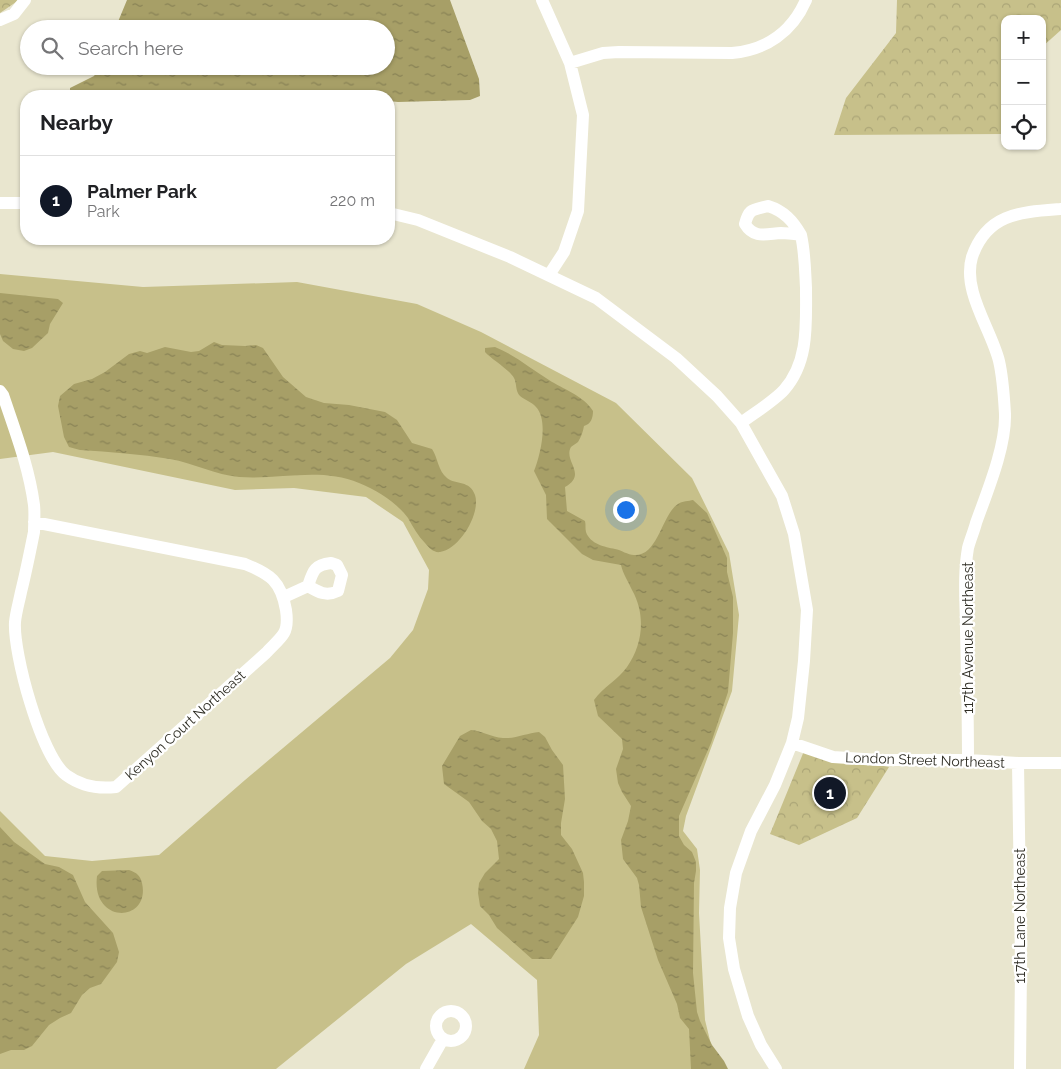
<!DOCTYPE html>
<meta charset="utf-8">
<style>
body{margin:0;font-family:Raleway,sans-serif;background:#f6f6f6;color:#202124}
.controls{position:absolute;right:15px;top:15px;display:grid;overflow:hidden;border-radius:10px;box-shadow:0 1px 4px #0004}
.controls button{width:45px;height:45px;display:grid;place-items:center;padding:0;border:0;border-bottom:1px solid #e0e0e0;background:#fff;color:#202124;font:25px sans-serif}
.you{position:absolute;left:625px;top:509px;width:18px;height:18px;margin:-12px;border:4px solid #fff;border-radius:50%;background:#1a73e8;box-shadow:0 0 0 8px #1a73e833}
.badge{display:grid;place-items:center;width:32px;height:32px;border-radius:50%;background:#111827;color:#fff;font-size:16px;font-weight:700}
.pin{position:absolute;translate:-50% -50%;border:2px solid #fff;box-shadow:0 1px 5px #0006}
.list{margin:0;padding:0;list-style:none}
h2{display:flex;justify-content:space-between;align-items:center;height:65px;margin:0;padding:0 20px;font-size:21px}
h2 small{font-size:16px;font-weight:400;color:#757577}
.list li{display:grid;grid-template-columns:32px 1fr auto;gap:15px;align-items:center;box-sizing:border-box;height:90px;padding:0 20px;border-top:1px solid #e0e0e0}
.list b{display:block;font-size:19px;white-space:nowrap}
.list p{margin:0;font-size:16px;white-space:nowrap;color:#757577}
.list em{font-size:16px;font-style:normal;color:#757577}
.icon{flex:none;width:28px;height:28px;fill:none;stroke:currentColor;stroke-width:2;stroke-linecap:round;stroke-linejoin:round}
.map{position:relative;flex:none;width:1061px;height:1069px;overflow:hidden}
.search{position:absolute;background:#fff;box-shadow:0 1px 4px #0004;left:20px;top:20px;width:375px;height:55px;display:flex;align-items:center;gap:12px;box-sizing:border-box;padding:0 18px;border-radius:28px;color:#757577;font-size:19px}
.panel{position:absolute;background:#fff;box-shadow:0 1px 4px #0004;left:20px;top:90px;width:375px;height:155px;border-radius:20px}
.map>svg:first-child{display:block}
.grass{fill:#c7c08a}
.forest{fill:url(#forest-crowns)}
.water{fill:url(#water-ripples)}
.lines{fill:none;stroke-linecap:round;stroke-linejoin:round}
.street{stroke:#fff;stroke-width:12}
.labels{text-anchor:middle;stroke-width:4.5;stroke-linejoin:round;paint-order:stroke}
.street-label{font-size:14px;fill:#2e2d24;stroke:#fff}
</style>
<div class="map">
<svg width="1061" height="1069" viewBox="0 0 1061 1069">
<defs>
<pattern id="forest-crowns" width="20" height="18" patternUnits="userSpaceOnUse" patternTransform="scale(1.25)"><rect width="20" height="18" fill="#c7c08a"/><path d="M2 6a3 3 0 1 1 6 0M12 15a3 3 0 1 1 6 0" fill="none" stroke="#aba577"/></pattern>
<pattern id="water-ripples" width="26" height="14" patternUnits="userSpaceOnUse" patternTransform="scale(1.25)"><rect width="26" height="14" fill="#a79f67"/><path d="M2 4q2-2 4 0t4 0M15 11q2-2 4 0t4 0" fill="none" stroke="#888255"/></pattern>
</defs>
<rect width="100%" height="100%" fill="#e9e6cf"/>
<!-- grass -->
<path class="grass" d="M0,274L143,287L297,282L417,304L481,332L616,403L692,478L729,553L739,615L732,691L686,816L683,831L697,849L700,870L699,913L705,1020L717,1069H524L539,1035L537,980L471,924L406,964L276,1069H0V811L45,856L92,861L159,855L245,780L390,658L413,630L428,589L429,570L403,522L366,497L294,488L235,490L53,452L0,459Z"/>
<!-- forest -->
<path class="forest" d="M0,0H19L0,13Z
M897,0H1061V30L1042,47V19H1005V134L834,135L846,98L896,33Z
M804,751L889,767L857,818L799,845L770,834Z"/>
<!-- water -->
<path class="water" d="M127,0H450L479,79L480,96L470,100L398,102L389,101V96H124L103,93L70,95V88L94,76L101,66H386V29H115Z
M0,293L58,299L63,303L50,324L48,333L32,348L24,351L13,349L3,341L0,334Z
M214,342L222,345L245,346L256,345L263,348L283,377L306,397L324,403L349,405L385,412L397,420L412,443L432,449C438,458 438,471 447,478C456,485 470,480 475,495C481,513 460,549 440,552C434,553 429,548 425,543C418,536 413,527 408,518C396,502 378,491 359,483C321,467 279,480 239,477C216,475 193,463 170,459C140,454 110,452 80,450L69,447L64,437L58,406L60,396L74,384L92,379L105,372L129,354L140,351L147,353L165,347L191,352L199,351Z
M495,347C515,355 531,369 549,380C563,389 584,396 593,411C593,418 591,424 584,426C583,432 581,437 578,442C576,444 573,445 571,447C563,461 588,474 565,487L567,511L585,521C586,525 585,528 586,532C590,544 605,547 615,549C621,550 628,555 634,555C658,557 662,514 678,504C682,501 689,501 693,500L707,513L727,558V572L733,597V633L728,692L711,743L679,816V836L684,845L692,852L696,862V871L694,883L693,973L697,1012L700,1021L712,1045L724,1061L728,1069H691L689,1029L680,1018L677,1004L658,960L641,907L639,885L637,878L623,859L621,840L628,821L631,806L622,792L618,783L616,769L623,749L622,739L598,716L594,700C603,687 618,680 627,667C643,644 646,615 632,590C628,581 623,574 621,565L593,560L582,554L547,519L546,495L534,471C540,456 549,421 536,407C532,402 525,400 520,396C515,391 517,383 514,378C510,370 491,359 485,352V348Z
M471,730C482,731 491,737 503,738C515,739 527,733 539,732L545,737L552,750L563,765L565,799L561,823V835L572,849L583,873L584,882V896L578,917L551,959H532L497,928L489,915L480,906L478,893L479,883L485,873L499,859L497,841L491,829L482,821L469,802L444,784L442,766L460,736Z
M0,827L14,842L45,864L59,867L73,875L85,902L113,933L119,952L117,962L101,984L90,988L82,995L71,1013L60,1018L49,1025L32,1046L24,1050H11L0,1054Z
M129,870C137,873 140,875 142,883C151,923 91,925 97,876L102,871Z"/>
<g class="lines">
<!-- street -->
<path class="street" d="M542,0L570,63L583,115L578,211L564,252L549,275
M0,20L14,14L25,0
M570,63L603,53L619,52L732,53C766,50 792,32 806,0
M0,203H26
M768,206C784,211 793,221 801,235C794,234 787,233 781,233C766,234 754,239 745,224C749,208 753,210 768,206Z
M389,213L418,220L510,257L596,298L676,358L717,396L741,423L782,496L794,534L807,610L804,661L798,718L792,743L775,785L751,831L736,873L730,908L729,938L734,969L748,1016L761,1045L776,1069
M0,391L3,395C15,431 29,467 34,505C35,514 34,523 34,532C30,552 26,572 21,592C19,602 16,612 15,622C13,653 41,756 66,775C81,786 99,789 116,787L266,653C271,647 280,640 284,633C288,626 287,617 286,610C281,581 270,574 245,564L34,522
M741,423C753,414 774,401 784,390C809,362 806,324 806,288C805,270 805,253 801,235
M331,563L337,565L342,575L338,591C326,597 318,592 308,586C313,571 314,565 331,563Z
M284,597L308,586
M792,743L833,757L879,760H968L1018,763H1061
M968,760C968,717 967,674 966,631C966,604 963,576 968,548C970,540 974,531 976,523C987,492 1006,447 1005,414C1004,397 1003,378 999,361C991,329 962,291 972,257C987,213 1021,212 1061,209
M1018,763L1021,965L1020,1069
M436 1026a15 15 0 1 1 30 0a15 15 0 1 1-30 0Z
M426,1069L443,1039"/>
</g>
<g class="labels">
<!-- street labels -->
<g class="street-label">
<text transform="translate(968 638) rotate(-90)" y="5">117th Avenue Northeast</text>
<text transform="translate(185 725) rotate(-42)" y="5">Kenyon Court Northeast</text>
<text transform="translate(925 760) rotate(2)" y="5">London Street Northeast</text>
<text transform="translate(1020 916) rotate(-90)" y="5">117th Lane Northeast</text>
</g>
</g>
</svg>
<div class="controls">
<button>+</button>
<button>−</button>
<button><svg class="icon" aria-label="locate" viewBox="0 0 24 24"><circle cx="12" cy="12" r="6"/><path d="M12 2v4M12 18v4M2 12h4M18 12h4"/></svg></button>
</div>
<div class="you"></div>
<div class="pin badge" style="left:830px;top:793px">1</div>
<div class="search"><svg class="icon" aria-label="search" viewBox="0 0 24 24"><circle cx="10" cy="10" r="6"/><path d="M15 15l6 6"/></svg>Search here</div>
<section class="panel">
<h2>Nearby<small></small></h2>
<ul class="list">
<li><span class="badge">1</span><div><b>Palmer Park</b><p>Park</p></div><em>220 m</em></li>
</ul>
</section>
</div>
